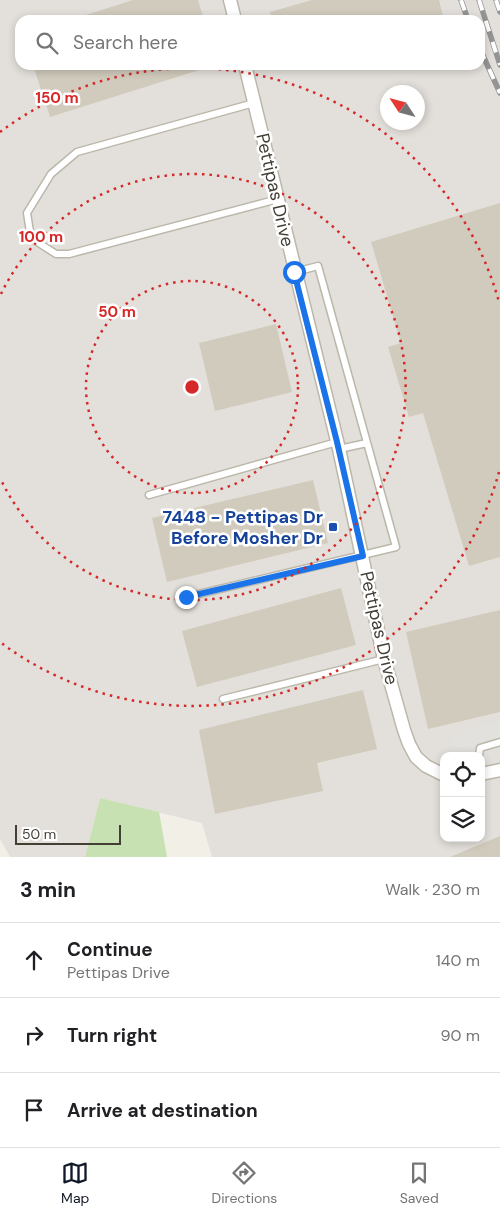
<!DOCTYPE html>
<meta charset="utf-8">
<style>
body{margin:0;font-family:"DM Sans",sans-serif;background:#f2f2f2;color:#202124}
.controls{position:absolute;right:15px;bottom:15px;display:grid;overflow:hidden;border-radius:10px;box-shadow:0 2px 8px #0003}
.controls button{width:45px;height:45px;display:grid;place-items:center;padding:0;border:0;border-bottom:1px solid #e0e0e0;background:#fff;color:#202124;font:25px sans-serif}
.compass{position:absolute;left:380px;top:85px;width:45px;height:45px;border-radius:50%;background:#fff;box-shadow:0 2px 8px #0003;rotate:306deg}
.scale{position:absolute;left:15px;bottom:12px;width:106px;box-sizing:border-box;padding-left:5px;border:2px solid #433f36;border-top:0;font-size:14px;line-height:18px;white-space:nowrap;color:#433f36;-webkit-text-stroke:4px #fff;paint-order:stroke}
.stop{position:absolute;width:15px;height:15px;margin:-11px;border:4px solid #1a73e8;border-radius:50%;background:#fff}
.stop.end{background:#1a73e8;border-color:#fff;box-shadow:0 1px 5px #0008}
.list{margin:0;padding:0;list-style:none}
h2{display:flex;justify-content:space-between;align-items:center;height:65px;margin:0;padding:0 20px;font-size:21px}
h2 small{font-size:16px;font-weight:400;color:#757577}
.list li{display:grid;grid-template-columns:32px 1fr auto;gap:15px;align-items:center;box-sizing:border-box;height:75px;padding:0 20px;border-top:1px solid #e0e0e0}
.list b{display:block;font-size:19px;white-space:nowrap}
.list p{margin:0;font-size:16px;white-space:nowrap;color:#757577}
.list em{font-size:16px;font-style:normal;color:#757577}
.icon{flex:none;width:28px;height:28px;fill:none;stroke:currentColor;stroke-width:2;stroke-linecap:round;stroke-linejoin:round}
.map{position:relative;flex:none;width:500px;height:857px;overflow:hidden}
.search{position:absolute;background:#fff;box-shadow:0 2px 8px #0003;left:15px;right:15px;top:15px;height:55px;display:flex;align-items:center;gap:12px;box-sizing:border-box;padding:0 18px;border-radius:15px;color:#757577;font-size:19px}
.sheet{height:290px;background:#fff}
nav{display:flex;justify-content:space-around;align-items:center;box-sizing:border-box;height:70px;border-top:1px solid #e0e0e0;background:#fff;font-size:14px;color:#757577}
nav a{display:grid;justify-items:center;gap:2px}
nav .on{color:#111827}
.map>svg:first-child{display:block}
.industrial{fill:#e3e0db;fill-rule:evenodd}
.green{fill:#c7e1b3}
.parking{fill:#e2e1dd}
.building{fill:#d1cbbd}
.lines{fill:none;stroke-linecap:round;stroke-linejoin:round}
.lane-casing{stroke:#bbb7aa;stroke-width:9}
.street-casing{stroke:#bbb7aa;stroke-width:15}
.lane{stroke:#fff;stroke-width:6}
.street{stroke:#fff;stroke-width:12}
.rail-casing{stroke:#949494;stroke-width:5.5}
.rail{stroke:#fff;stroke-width:4;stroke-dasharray:11;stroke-linecap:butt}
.route{stroke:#1a73e8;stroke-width:6}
.ring{fill:none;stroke:#d62828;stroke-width:2.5;stroke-dasharray:2.5 5}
.transit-dot{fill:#1a4fb4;stroke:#fff;stroke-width:2}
.labels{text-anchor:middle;stroke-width:5;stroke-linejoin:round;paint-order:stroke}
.street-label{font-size:18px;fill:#433f36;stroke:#fff}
.transit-label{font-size:18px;font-weight:bold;fill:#164399;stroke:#fff;text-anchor:end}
.centre{fill:#d62828;stroke:#fff;stroke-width:2.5}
.ring-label{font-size:15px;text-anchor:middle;font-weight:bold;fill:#d62828;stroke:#fff;stroke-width:5;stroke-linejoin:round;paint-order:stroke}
</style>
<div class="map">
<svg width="500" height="857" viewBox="0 0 500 857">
<rect width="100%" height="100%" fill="#f1efe6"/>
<!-- industrial -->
<path class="industrial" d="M0,0H500V857H212L202,823L100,798L85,857H10L0,839ZM20,20H480V65H20ZM388,92H418V122H388ZM444,756H481V838H444Z"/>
<!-- green -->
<path class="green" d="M100,798L159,812L167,857H85Z"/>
<!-- parking -->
<path class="parking" d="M500,721V748L487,752V761L481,762V756L452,755V740L460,730Z"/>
<!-- building -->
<path class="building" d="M133,0H198L204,20H70Z
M312,0H439L444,20H272L270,12Z
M33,65H215L50,117Z
M500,203V557L469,566L423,413L409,417L388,347L401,343L371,242Z
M276,324L292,392L215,411L199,343Z
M313,480L328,543L167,582L152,518Z
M341,588L356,645L197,687L182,631Z
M500,610V712L428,729L406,632Z
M363,690L377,749L317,763L323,791L215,814L199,730Z
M500,836V857H450Z"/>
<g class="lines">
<!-- lane casing -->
<g class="lane-casing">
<path id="lane" d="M254,103L77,152L51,174L27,213L31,238L56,254H69L278,199
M339,449L367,443
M149,495L337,442
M186,597L396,547L318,266L295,272
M223,699L384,659
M479,756L480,748L500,742"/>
</g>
<!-- street casing -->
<g class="street-casing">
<path id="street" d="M230,0L235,20
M245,65L339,449L384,659L404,730L409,744L416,757L426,766L444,775
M481,774L500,770"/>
</g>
<!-- lane -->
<use href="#lane" class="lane"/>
<!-- street -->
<use href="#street" class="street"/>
<!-- rail casing -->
<g class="rail-casing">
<path id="rail" d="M461,0L468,20
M479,0L500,65
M496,0L500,12
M480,49L500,93"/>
</g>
<!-- rail -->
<use href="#rail" class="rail"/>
</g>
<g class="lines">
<!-- route -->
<path class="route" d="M186,597L363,556L337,442L294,272"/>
</g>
<!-- distance rings -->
<g class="ring">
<circle cx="192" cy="387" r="106"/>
<path d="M1 294A213 213 0 1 1 1 480"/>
<path d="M499 472A319 319 0 0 1 0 642M0 132A319 319 0 0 1 499 302"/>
</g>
<!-- markers -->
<rect class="transit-dot" x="328" y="522" width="10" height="10" rx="2.5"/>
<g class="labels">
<!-- street labels -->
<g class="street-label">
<text transform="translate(275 190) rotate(77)" y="6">Pettipas Drive</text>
<text transform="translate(379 628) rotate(77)" y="6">Pettipas Drive</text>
</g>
<!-- transit labels -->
<g class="transit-label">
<text x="323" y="523">7448 - Pettipas Dr<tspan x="323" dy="21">Before Mosher Dr</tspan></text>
</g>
</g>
<circle cx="192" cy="387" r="8" class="centre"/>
<g class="ring-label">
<text x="57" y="103">150 m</text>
<text x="41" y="242">100 m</text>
<text x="117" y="317">50 m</text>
</g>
</svg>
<div class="controls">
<button><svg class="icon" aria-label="locate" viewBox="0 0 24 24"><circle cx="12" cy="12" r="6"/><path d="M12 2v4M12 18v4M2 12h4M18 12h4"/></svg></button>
<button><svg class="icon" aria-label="layers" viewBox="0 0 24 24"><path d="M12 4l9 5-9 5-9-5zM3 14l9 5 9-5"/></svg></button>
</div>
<svg class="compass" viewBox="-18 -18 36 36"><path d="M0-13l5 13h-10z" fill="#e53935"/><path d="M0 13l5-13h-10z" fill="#757577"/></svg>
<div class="scale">50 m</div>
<div class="stop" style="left:294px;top:272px"></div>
<div class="stop end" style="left:186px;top:597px"></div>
<div class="search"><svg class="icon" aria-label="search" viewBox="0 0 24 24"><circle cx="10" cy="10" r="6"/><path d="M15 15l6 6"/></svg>Search here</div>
</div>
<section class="sheet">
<h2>3 min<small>Walk · 230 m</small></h2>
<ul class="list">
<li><svg class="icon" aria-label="ahead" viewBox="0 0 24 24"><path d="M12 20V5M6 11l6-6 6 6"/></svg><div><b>Continue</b><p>Pettipas Drive</p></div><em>140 m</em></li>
<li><svg class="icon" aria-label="right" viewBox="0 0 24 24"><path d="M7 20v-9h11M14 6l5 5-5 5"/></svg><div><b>Turn right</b></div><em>90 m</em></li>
<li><svg class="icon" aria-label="arrive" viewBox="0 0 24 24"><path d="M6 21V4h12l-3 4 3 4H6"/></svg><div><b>Arrive at destination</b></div></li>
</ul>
</section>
<nav>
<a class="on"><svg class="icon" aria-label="map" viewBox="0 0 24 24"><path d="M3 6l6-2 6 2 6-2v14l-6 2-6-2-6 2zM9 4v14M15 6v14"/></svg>Map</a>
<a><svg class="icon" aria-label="directions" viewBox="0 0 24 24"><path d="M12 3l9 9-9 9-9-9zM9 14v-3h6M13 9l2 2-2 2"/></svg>Directions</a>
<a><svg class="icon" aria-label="saved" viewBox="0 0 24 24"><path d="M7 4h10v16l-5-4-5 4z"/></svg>Saved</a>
</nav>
